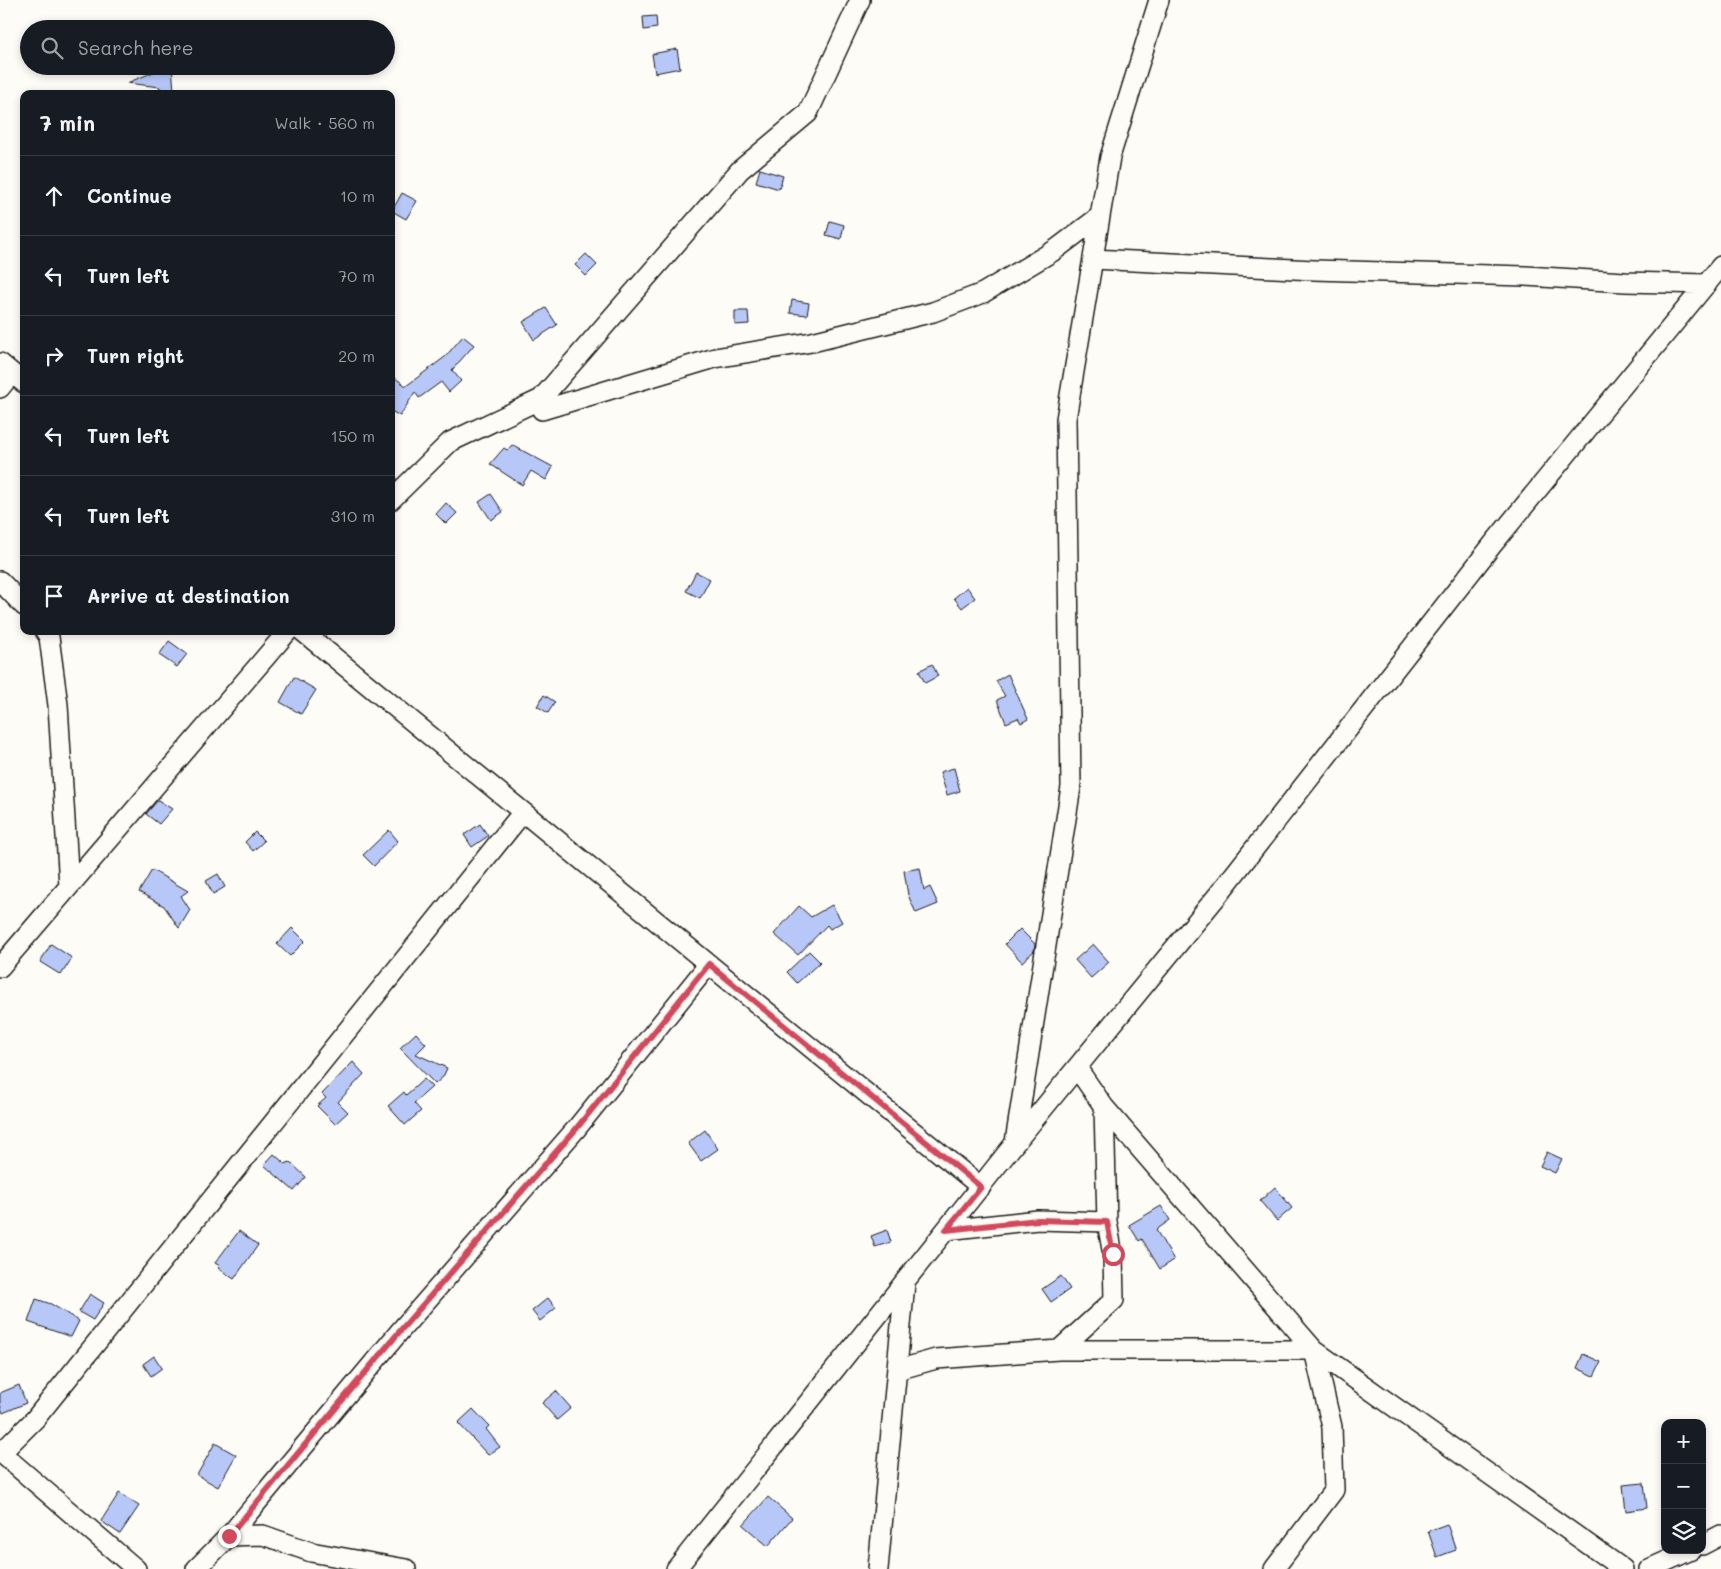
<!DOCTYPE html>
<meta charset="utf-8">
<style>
body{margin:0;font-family:Mali,sans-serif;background:#242831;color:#f1f3f6}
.controls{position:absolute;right:15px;bottom:15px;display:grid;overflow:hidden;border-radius:10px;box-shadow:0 2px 8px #0003}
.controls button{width:45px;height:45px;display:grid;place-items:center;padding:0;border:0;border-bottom:1px solid #363941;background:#171b24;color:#f1f3f6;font:25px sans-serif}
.stop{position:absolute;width:15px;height:15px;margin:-11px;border:4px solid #d1495b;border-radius:50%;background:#fff}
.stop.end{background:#d1495b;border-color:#fff;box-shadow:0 1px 5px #0008}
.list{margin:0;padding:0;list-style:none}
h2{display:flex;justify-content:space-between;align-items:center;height:65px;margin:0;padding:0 20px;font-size:21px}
h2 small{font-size:16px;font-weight:400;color:#9ea1a6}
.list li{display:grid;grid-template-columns:32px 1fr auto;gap:15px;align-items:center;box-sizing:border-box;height:80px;padding:0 20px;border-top:1px solid #363941}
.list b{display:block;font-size:19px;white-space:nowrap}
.list em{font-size:16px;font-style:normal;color:#9ea1a6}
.icon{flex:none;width:28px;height:28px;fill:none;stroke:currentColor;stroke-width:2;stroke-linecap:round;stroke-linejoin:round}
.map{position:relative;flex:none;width:1721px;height:1569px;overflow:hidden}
.search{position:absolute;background:#171b24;box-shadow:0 2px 8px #0003;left:20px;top:20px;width:375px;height:55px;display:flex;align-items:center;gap:12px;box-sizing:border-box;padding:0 18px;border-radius:28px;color:#9ea1a6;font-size:19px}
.panel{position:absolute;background:#171b24;box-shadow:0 2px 8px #0003;left:20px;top:90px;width:375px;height:545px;border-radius:10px}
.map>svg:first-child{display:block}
.building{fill:#b7c8f8;stroke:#1c1c1c}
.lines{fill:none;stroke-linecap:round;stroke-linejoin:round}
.minor-casing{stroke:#1c1c1c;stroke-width:22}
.minor{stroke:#fdfcf7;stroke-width:19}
.route{stroke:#d1495b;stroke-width:6}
</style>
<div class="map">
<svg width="1721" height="1569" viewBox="0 0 1721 1569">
<rect width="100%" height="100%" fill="#fdfcf7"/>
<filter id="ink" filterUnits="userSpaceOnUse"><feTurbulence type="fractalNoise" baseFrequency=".02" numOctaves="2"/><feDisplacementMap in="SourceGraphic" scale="10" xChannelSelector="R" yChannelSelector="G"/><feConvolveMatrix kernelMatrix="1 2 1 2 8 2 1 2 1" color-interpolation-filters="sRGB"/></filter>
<g filter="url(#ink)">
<!-- building -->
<path class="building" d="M656,16L657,28L644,30L643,17Z
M677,49L680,68L655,73L652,54Z
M168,66H172L174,91L161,92L160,87L127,83Z
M760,169L783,176L779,189L756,182Z
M402,193L417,201L406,219L392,211Z
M830,221L844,225L841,239L826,235Z
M586,254L597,265L586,276L575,265Z
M792,300L809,303L807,315L790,313Z
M546,308L557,325L534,340L523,322Z
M735,311H748L749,324L735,325Z
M463,336L474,345L452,370L461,381L449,392L441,382L419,398L415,392L400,416L391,411V375L406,386L445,357Z
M512,445L553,467L546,480L531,471L522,485L490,464L504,448L507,450Z
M491,494L503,512L491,520L479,502Z
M446,503L457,513L446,524L436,514Z
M696,572L710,579L700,598L686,591Z
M967,587L975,598L962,608L954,598Z
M169,641L187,654L177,667L159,655Z
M932,664L938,676L925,683L919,671Z
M1008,674L1028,719L1021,723L1018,718L1006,723L997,700L1005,696L996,681Z
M294,677L316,690L301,714L280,702Z
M544,695L555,702L548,713L537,706Z
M954,768L960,791L947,795L940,772Z
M158,800L172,809L159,824L146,814Z
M480,824L488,836L472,847L464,835Z
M389,830L398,841L374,866L363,855Z
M255,832L264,841L253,851L245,842Z
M920,868L924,890L930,887L938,904L916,913L908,895L904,871Z
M152,870L188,891L181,896L190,910L179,928L164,906L139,892Z
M218,874L225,887L213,894L206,881Z
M832,905L842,922L830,929L827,925L798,955L774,934L799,906L811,917Z
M292,928L305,941L290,956L277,944Z
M1020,929L1035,944L1034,951L1022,962L1005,944Z
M51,944L72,958L61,975L40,962Z
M1093,944L1109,962L1091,978L1075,960Z
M809,951L820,962L797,983L787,972Z
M416,1033L426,1044L416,1054L447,1068L443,1077L435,1084L400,1048Z
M353,1062L364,1074L338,1102L348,1112L335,1124L317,1106L326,1098L322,1094Z
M424,1079L432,1087L414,1103L421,1111L405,1125L388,1106L404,1092L406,1095Z
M705,1130L718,1149L701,1161L688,1143Z
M1547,1152L1562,1159L1555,1173L1540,1166Z
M274,1154L285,1164L290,1162L306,1177L294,1191L264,1165Z
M1275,1187L1292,1208L1277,1221L1260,1201Z
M1161,1206L1170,1220L1156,1230L1174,1260L1160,1269L1142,1239L1139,1241L1129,1225Z
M887,1230L891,1242L875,1247L871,1236Z
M239,1231L258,1245L234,1279L218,1268L220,1266L215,1263Z
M1061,1276L1070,1289L1051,1302L1042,1289Z
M90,1294L104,1303L93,1320L79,1312Z
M548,1298L556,1308L540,1321L532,1311Z
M36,1299L51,1304L79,1321L71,1337L28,1322Z
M1583,1354L1601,1362L1594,1376L1577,1368Z
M154,1356L162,1368L151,1376L143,1364Z
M19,1385L26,1403L3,1413L0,1405V1393Z
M556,1391L571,1408L557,1420L542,1403Z
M473,1409L489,1426L486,1429L500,1447L488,1455L458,1423Z
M215,1443L236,1455L218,1487L197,1475Z
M1644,1483L1647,1508L1626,1511L1623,1485Z
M119,1493L139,1506L120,1534L101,1521Z
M768,1497L792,1518L768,1546L743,1525Z
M1447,1524L1456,1550L1437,1557L1428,1531Z"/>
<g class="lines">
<!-- minor casing -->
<g class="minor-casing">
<path id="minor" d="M1093,259L1314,270L1525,276L1625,282L1707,284
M0,363L24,383
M0,388L12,373
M542,410L715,358L812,342L933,312L983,293L1055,250L1100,216
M391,500L450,442L541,399L740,170L808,113L860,0
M0,581L24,606
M45,631L49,637L58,705L69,886
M302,631L981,1187
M0,967L288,631
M1077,1068L1104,1107L1107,1222
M1104,1107L1314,1350L1332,1427L1334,1490L1274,1569
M1015,1142L1071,787L1066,419L1110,157L1159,0
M1059,1350H1314L1623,1569
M897,1370L936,1359L1059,1350L1114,1300L1113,1255L1107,1222L1038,1220L946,1230
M0,1452L136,1569
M0,1454L35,1419L523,812
M229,1536L263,1535L311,1552L406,1569
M1702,1545L1721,1535
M196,1569L229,1536L400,1331L576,1129L709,964
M676,1569L1015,1143L1218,895L1493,544L1721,266
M878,1569L905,1283
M1649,1569L1691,1550"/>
</g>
<!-- minor -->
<use href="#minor" class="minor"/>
</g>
</g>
<g class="lines" filter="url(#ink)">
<!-- route -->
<path class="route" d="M229,1536L400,1331L576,1129L709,964L981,1187L946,1230L1038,1220L1107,1222L1113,1254"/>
</g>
</svg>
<div class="controls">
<button>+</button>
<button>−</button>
<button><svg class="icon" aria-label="layers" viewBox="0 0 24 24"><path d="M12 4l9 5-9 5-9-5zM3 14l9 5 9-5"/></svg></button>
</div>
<div class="stop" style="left:1113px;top:1254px"></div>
<div class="stop end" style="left:229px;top:1536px"></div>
<div class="search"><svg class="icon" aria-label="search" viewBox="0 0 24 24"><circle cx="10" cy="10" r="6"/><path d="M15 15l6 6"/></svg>Search here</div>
<section class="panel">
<h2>7 min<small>Walk · 560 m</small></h2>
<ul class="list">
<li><svg class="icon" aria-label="ahead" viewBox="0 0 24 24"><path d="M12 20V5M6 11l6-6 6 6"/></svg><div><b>Continue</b></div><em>10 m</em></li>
<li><svg class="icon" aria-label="left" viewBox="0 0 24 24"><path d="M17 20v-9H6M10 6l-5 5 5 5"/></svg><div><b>Turn left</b></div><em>70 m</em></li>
<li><svg class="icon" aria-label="right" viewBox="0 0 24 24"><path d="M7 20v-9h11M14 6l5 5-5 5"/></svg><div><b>Turn right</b></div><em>20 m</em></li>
<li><svg class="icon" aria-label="left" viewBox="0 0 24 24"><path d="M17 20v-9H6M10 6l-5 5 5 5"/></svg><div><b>Turn left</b></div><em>150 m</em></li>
<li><svg class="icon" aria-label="left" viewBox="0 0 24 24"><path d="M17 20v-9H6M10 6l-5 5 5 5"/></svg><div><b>Turn left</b></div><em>310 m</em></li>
<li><svg class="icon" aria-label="arrive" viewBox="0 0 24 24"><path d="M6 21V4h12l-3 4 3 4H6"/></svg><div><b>Arrive at destination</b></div></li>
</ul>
</section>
</div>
